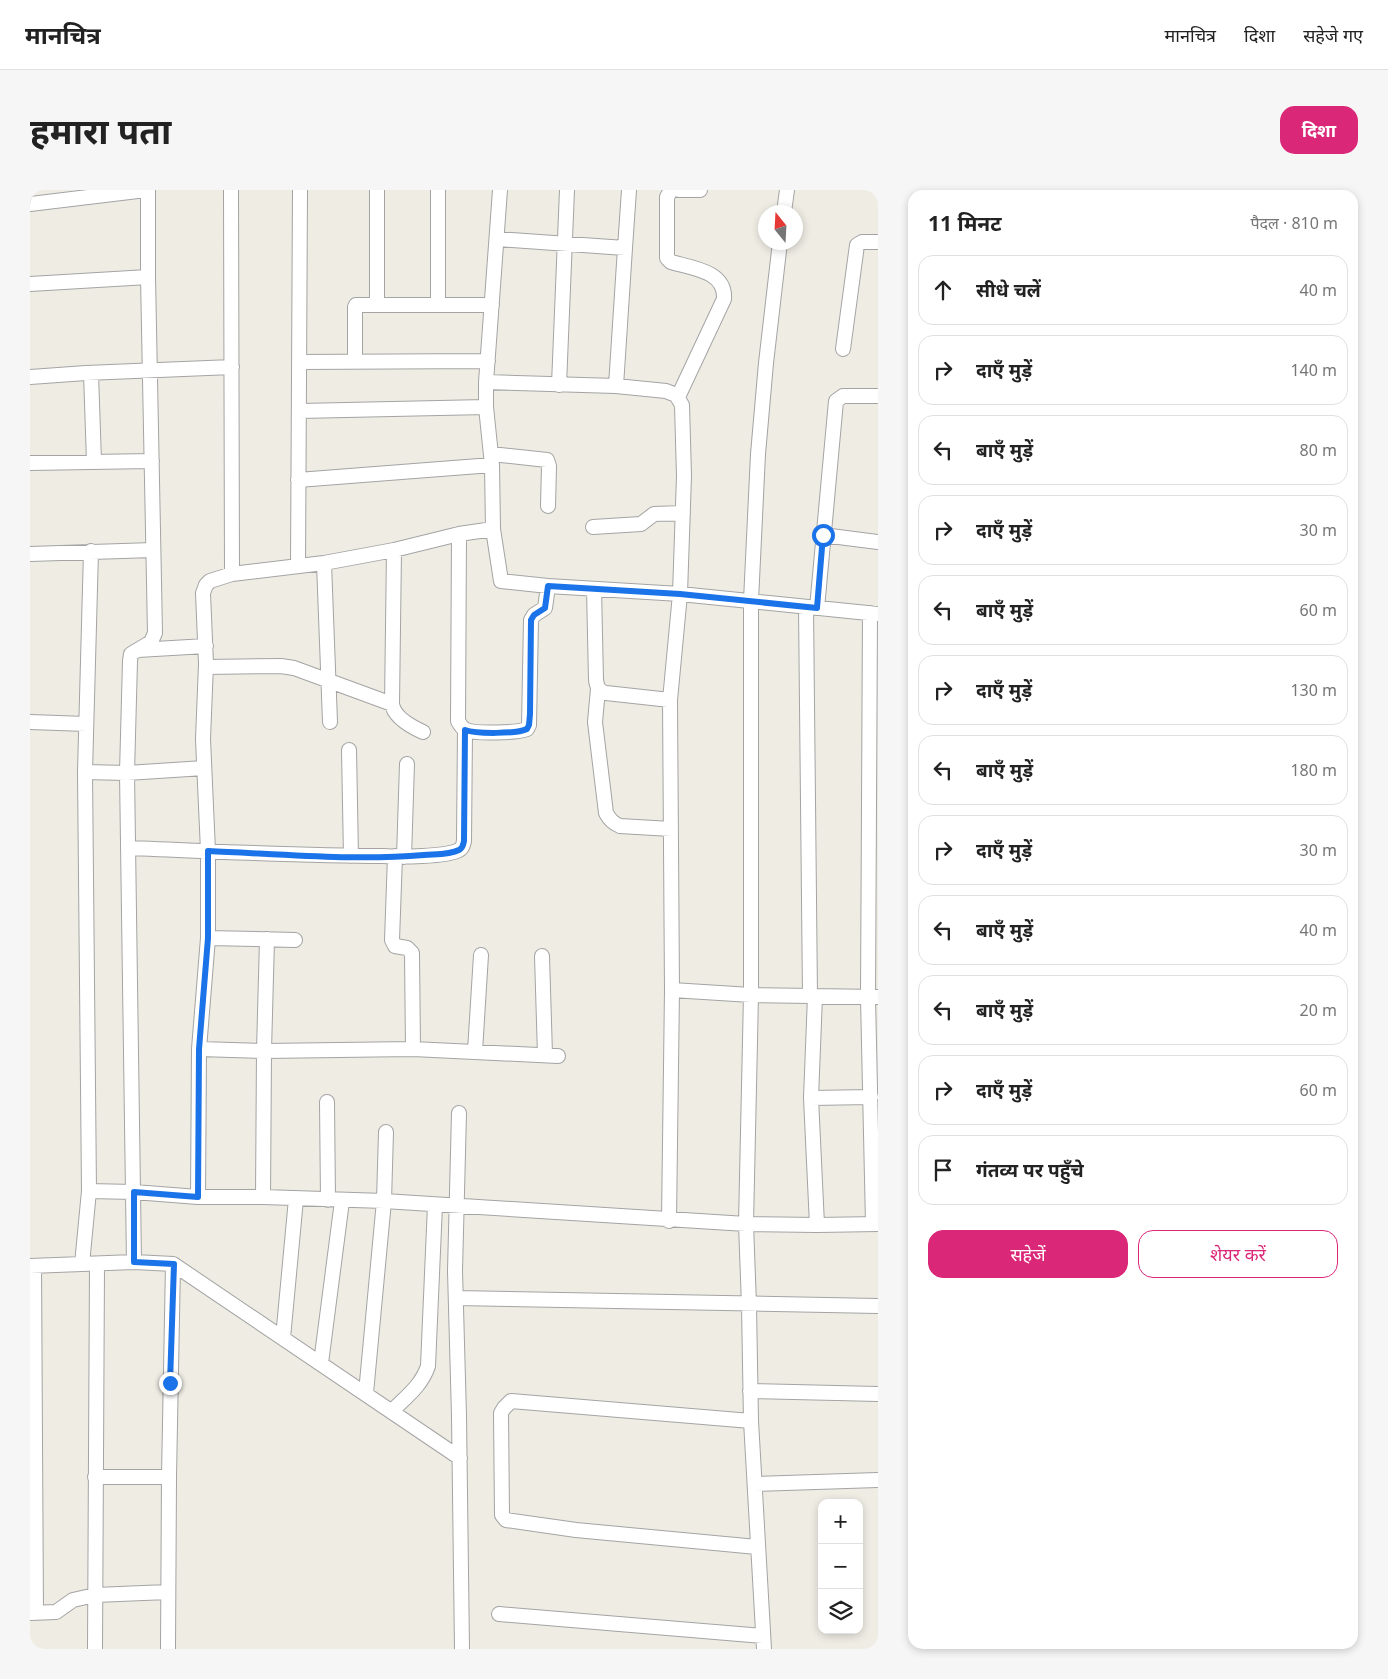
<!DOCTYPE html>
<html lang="hi">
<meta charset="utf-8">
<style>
body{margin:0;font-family:"Noto Sans","Noto Sans Devanagari",sans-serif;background:#f6f6f6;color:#222}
.controls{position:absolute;right:15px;bottom:15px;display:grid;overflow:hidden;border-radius:10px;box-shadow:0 2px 8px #0003}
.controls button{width:45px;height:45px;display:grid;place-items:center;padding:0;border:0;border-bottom:1px solid #e0e0e0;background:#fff;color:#222;font:25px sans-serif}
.compass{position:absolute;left:728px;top:15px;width:45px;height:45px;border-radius:50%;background:#fff;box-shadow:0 2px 8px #0003;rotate:342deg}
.stop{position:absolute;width:15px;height:15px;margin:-11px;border:4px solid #1a73e8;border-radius:50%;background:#fff}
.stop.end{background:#1a73e8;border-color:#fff;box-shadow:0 1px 5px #0008}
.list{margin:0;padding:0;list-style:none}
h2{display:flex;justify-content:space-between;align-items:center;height:65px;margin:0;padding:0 20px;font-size:21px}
h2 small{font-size:16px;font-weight:400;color:#767676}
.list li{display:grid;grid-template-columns:32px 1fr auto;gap:15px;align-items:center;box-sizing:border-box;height:70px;margin:0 10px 10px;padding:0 10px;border:1px solid #e0e0e0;border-radius:15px}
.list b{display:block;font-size:19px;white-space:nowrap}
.list em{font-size:16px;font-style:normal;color:#767676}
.actions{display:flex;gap:10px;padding:15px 20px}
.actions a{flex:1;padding:11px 0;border:1px solid #db2777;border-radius:15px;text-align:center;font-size:18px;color:#db2777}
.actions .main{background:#db2777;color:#fff}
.icon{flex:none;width:28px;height:28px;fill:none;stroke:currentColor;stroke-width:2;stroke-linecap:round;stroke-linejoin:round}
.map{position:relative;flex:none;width:848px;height:1459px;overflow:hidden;border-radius:15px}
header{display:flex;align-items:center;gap:30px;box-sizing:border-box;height:70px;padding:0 25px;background:#fff;border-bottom:1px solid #e0e0e0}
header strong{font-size:24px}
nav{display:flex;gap:28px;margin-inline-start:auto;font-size:18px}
.intro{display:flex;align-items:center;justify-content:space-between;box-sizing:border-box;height:120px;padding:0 30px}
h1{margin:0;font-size:35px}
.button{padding:12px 22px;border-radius:15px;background:#db2777;color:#fff;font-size:18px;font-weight:700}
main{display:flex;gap:30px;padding:0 30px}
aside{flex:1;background:#fff;border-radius:15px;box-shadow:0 2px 8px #0003}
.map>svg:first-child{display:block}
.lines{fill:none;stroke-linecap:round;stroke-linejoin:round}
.minor-casing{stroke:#a4a4a4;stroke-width:16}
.minor{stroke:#fff;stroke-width:14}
.route{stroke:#1a73e8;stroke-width:6}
</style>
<header>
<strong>मानचित्र</strong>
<nav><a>मानचित्र</a><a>दिशा</a><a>सहेजे गए</a></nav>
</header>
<div class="intro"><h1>हमारा पता</h1><a class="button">दिशा</a></div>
<main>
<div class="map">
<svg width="848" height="1459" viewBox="0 0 848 1459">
<rect width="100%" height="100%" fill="#eeece3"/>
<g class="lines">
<!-- minor casing -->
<g class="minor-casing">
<path id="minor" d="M201,0L202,384
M347,0V115
M408,0V115
M470,0L456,192V217L462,275L463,339L471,391L518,396L650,404L848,424
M641,0L637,7V68L641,72C662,78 696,81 694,109L648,207
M649,0H670
M0,14L116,0
M754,22L757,0
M467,49L595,58L599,0
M750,52L736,173L728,264L721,411V805L716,1034L787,1035L848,1034
M0,94L118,87
M813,159L827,55L832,52H848
M269,172L458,171
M325,172V117L326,115H462
M61,183L64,272
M0,187L56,183L202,177
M456,192L586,196L636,201L646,205L652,215L654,286L650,404L640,510L642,800L639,1031
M529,195L537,0
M586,196L595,58
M269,221L456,217
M461,264L517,270L519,276L518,316
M0,273L122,271
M268,290L462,275
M563,337L611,334L624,324L653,323
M429,344L428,531C430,535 432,538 436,540C445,544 488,543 497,539L499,535L501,430L504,425L515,418L518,396
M793,345L848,352
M364,360L362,514C364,527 382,537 393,542
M61,361L55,582L59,1001L104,1002L168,1007H233L354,1011L716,1034L719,1115L721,1231L734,1459
M0,364L123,360
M294,373L300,532
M268,376L270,0
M564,399L566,490C567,497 569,502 576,503L640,510
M776,417L780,806
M787,418L806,211L813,206H848
M840,423L838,808L843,1033
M108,460L176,456
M176,477L251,476L264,478L362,514
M568,499L565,532L576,623C580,630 583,633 590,636L641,639
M0,532L56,534
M319,560L321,666
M55,582L97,583L174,578
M98,658C183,661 268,666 353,666C369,667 416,667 429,660C433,658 433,655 434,651L435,540
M365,666L362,750L365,756L377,758L382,763L383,859
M374,667L377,574
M178,748L265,750
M512,766L515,865
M642,800L721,805L848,807
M785,806L781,908L787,1035
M169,859L234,861L383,859L528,866
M445,861L451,765
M781,908L841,907
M297,912L298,1010
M429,923L425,1081L429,1226L432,1459
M168,1007L169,859L178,748V661L173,549L176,474L173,403L176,395L180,391L202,384L294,373L364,360L429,344L463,339
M233,1007L234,861L237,749
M104,1072L97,583L100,471L101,464L121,452L125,443L118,87V0
M52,1074L59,1001
M0,1076L104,1072L143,1074L430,1268
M4,1076L6,1423
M426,1108L848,1116
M253,1148L266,1009
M291,1173L312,1011
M720,1201L848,1204
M336,1203L354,1011L356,942
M362,1221C376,1207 392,1195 398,1176L405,1015
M721,1231L481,1211L474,1218L471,1223L472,1325L476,1330L546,1340L727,1357
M65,1287H139
M725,1294L848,1290
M0,1423L26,1422L43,1410L65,1405L138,1402
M469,1424L733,1446
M65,1459L67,1075
M138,1459L139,1287L143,1074"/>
</g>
<!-- minor -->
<use href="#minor" class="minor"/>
</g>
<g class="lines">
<!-- route -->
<path class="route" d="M140,1193L144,1074L104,1072V1002L168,1007L169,859L178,748V661C250,664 323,671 394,665C405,664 419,665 429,660C433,658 433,655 434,651L435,540C446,544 487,544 497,539L499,535L500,524L501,430L504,425L515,418L518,396L650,404L787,418L793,345"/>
</g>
</svg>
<div class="controls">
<button>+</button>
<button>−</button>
<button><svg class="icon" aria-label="layers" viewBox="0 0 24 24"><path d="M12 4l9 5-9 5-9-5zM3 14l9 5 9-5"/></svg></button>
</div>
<svg class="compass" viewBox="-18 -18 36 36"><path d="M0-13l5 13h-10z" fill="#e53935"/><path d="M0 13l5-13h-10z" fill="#767676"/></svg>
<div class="stop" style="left:793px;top:345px"></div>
<div class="stop end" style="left:140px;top:1193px"></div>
</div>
<aside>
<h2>11 मिनट<small>पैदल · 810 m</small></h2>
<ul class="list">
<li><svg class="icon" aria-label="ahead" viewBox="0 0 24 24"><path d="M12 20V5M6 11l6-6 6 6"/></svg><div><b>सीधे चलें</b></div><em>40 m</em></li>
<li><svg class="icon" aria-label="right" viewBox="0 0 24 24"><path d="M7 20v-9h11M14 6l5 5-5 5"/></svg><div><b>दाएँ मुड़ें</b></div><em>140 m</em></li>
<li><svg class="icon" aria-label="left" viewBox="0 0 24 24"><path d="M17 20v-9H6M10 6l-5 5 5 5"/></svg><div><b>बाएँ मुड़ें</b></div><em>80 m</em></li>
<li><svg class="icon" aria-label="right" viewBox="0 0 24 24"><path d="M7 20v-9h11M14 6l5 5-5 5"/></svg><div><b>दाएँ मुड़ें</b></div><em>30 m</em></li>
<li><svg class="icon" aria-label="left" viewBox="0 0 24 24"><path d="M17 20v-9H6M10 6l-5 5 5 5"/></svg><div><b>बाएँ मुड़ें</b></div><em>60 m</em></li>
<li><svg class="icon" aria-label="right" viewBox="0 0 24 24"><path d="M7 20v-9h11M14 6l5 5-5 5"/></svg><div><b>दाएँ मुड़ें</b></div><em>130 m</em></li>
<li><svg class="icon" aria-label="left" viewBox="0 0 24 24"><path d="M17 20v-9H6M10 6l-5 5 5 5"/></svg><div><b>बाएँ मुड़ें</b></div><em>180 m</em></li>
<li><svg class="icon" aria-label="right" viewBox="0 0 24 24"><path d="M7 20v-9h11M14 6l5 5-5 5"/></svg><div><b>दाएँ मुड़ें</b></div><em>30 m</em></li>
<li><svg class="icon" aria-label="left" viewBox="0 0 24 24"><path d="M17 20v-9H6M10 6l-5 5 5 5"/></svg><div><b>बाएँ मुड़ें</b></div><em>40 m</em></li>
<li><svg class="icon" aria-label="left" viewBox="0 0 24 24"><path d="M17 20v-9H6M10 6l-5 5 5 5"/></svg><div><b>बाएँ मुड़ें</b></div><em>20 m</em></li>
<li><svg class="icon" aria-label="right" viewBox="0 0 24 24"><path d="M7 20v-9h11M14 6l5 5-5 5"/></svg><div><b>दाएँ मुड़ें</b></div><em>60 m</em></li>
<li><svg class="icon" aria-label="arrive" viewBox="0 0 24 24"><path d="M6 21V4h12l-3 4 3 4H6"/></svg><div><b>गंतव्य पर पहुँचे</b></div></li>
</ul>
<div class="actions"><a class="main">सहेजें</a><a>शेयर करें</a></div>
</aside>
</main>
